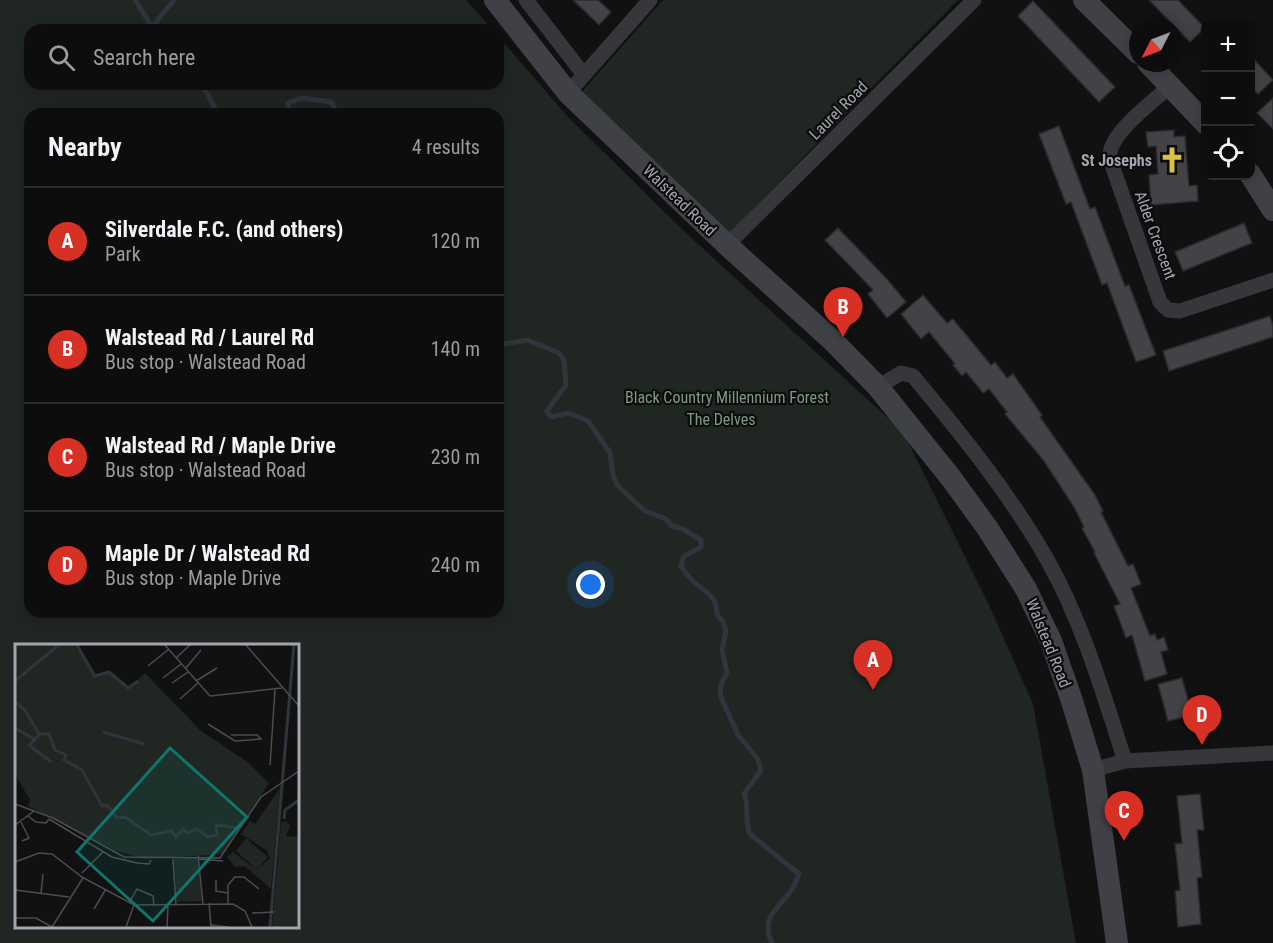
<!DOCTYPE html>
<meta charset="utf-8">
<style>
body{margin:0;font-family:"Roboto Condensed",sans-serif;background:#161617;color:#f1f3f6}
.controls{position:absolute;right:18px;top:18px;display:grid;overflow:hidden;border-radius:12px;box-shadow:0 3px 15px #0003}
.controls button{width:54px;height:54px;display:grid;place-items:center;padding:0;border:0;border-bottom:2px solid #2d2d2e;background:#0d0d0e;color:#f1f3f6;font:30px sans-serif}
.compass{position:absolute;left:1129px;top:18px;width:54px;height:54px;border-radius:50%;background:#0d0d0e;box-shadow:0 3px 15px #0003;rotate:228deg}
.you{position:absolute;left:591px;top:585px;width:21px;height:21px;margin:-15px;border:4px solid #fff;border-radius:50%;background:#1a73e8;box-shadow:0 0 0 9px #1a73e833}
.badge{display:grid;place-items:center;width:39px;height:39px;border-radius:50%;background:#d93025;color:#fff;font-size:20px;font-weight:700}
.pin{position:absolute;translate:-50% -50px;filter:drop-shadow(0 2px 3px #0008)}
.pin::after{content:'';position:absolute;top:32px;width:21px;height:18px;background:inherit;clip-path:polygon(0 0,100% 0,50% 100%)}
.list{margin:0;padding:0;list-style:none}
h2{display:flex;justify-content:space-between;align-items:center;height:78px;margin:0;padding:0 24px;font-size:26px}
h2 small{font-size:20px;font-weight:400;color:#9a9c9e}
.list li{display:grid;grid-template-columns:39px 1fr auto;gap:18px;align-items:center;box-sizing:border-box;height:108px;padding:0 24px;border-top:2px solid #2d2d2e}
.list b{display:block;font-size:22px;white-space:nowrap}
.list p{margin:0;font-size:20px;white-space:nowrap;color:#9a9c9e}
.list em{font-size:20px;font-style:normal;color:#9a9c9e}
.icon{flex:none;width:33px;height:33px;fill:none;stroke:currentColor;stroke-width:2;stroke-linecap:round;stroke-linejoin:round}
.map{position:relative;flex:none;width:1273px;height:943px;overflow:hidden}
.search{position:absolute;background:#0d0d0e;box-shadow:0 3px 15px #0003;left:24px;top:24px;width:480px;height:66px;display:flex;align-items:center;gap:15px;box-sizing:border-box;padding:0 21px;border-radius:18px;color:#9a9c9e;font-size:22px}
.panel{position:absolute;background:#0d0d0e;box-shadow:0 3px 15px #0003;left:24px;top:108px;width:480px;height:510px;border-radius:18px}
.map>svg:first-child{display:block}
.green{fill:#202622;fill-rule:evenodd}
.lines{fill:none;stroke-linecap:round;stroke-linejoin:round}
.stream{stroke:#30353d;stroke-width:5}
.building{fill:#434347;stroke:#2b2b2e;stroke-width:1.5}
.street{stroke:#37373b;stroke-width:15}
.secondary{stroke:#404146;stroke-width:22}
.labels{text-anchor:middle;stroke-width:4.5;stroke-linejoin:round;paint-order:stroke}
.street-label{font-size:16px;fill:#a4a5b1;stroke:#0c0c0d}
.poi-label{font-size:16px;font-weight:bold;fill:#a4a5b1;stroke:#0c0c0d;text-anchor:end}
.park-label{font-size:16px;fill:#7d9a84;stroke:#0c0c0d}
.inset-river{fill:none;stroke:#30353d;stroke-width:3}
.inset-road{fill:none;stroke:#4c4c52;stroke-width:1.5}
.view{fill:#0f766e;fill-opacity:0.15;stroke:#0f766e;stroke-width:3}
.inset-edge{fill:none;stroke:#a4a5b1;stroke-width:3}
</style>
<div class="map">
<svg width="1273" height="943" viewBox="0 0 1273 943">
<rect width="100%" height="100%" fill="#111112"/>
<!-- green -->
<path class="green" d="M0,0H466L493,30H30V84H498V36L569,118L686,233L903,432L988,603L1033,704L1076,943H0ZM30,114H498V612H30ZM16,646H297V926H16Z
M663,0H958L725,237L579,95Z"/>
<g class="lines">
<!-- stream -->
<path class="stream" d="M135,0L154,30
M153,26L174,0
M202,84L218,114
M289,114L288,103L302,98L331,102L338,114
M498,345L528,340L559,353L564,360L566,385L547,411L551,417L569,413L588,421L610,453L613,475L617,485L645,511L666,519L672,526L683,529L701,540V547L684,556L681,566C685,571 688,577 693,581C706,593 717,595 717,615L723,621L726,631L722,650L727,673L721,685L720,695L738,735L758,759L761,770L744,794C750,808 744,821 750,834L799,874C797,879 795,884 793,888C781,907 759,916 772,943"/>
</g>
<!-- building -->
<path class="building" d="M573,0H598L611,12L599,25Z
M1149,0H1178L1205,28L1190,42Z
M1033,1L1115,87L1099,102L1018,16Z
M1251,56L1273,80L1258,94L1251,87Z
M1273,98V129L1257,113Z
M1059,126L1090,209L1095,207L1125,286L1129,285L1156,355L1136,362L1107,283L1102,285L1071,202L1066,204L1039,134Z
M1174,130V137L1185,136L1189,186L1197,185L1198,201L1151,205L1149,175L1158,174L1156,146L1148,147L1146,132Z
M1244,223L1252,243L1183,271L1175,252Z
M838,228L887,279L906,302L887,318L868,294L873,290L825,240Z
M923,295L947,323L953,319L991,365L995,362L1007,378L1013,374L1042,415L1040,417L1095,495L1103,511L1101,512L1128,566L1133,564L1141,584L1131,588L1150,636L1155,634L1157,640L1164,637L1168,650L1161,652L1167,674L1145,681L1132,635L1126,638L1114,606L1120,604L1094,553L1095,552L1082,528L1084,527L1074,507L1044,461L1005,414L1007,412L989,389L983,393L966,372L962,376L953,365L955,364L929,332L921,339L901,314Z
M1270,316L1273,326V337L1169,371L1163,351Z
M1182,678L1192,715L1168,721L1158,684Z
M1200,794L1204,830H1197L1202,877L1197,878L1201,924L1178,927L1175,891L1180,890L1175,844L1182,843L1177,796Z"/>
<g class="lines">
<!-- street -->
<path class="street" d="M526,0L584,75
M1170,86C1155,100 1111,132 1110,154C1110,158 1112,163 1113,168L1160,302L1168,310L1180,311L1273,280
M568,93L650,0
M727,245L974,0
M878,387L901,373L913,376C962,435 1010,494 1048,561C1083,624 1103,693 1125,761
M1093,770L1125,761L1273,753"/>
<!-- secondary -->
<path class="secondary" d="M495,0L568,93L727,245L832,340L878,387L951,478L988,529L1026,589L1051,641L1072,701L1093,770L1117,943
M1084,0L1138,53
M1148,63L1206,124
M1250,174L1273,210"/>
</g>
<!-- icons -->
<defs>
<g id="church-bare" transform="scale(2.07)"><path d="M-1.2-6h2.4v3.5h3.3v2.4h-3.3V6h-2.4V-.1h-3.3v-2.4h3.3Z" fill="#d9c241" stroke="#0c0c0d" stroke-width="2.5" paint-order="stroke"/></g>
</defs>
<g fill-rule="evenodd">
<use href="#church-bare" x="1172" y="160"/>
</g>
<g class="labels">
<!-- street labels -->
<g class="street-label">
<text transform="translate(838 110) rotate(-45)" y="6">Laurel Road</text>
<text transform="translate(680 200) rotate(44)" y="6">Walstead Road</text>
<text transform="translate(1156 235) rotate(70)" y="6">Alder Crescent</text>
<text transform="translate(1049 643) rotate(68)" y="6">Walstead Road</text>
</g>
<!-- poi labels -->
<g class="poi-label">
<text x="1152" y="166">St Josephs</text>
</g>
<!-- park labels -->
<g class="park-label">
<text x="727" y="403">Black Country Millennium Forest</text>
<text x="721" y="425">The Delves</text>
</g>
</g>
<!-- overview -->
<g transform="translate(15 644)">
<rect width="284" height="284" fill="#111112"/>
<path d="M0,0H58L81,32L96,29L113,45L130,29L185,86L234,119L254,139L208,210L130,215L99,206L13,162L15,156L0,130ZM265,144L261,191L256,245L230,222L220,223L212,213L218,208L242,226L221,207L231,194L253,213L243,225L255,214L251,206L226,190L235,177L240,180ZM271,177L275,182L271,192L283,193V283H257L266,179ZM182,213L187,257L162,258L159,215Z" fill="#202622"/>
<path class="inset-river" d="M61,0L80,32L94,28L113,44L123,37M0,37L45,0M0,58L10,66L24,90H34L40,106L51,111L49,116L67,126L87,162L92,161L102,174L110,173L136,191L157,187L161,193L168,185L173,189L181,185L193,193L202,191L201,181L224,184M0,84L19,95M88,88L129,100M24,91L14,101L36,118M269,175L270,166L284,156M255,283L279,0"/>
<path class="inset-road" d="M149,0L195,52L267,44M230,0L284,62M161,14L176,0M133,22L154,5M170,25L186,6M148,34L166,20M181,37L202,24M157,39L173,28M165,55L183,39M193,80L220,97L246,95L242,91H216M255,121L260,46M0,160L38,174L109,213L205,214L246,153L284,127M13,172L21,178L31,179L34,175M34,175L97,213L122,219L134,220L136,216M6,178L14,194L7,197M0,181L19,167M183,212L188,260M158,215L161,261M183,215L208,217M0,218L24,209L37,210L67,233L119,261L218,260L230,267L237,283M67,229L88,208M201,236V247L213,249M0,246L54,253M26,249L28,230M114,259L122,245L138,252L139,262M194,259L196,283M213,259V241L220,233H229L244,245M79,265L91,245M237,269L259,268M0,274H21L37,283M195,281L213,283M37,283L68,234M111,283L119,261M152,283L153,261"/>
<path class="view" d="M155,104L232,173L138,277L62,208Z"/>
<rect width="284" height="284" class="inset-edge"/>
</g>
</svg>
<div class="controls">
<button>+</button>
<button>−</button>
<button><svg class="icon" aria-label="locate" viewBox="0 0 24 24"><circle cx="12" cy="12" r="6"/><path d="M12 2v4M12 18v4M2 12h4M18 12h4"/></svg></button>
</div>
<svg class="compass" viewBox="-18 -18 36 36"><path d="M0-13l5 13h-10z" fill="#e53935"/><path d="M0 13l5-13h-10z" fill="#9a9c9e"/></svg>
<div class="you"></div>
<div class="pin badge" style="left:873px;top:690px">A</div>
<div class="pin badge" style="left:843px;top:337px">B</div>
<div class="pin badge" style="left:1124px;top:841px">C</div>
<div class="pin badge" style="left:1202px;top:745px">D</div>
<div class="search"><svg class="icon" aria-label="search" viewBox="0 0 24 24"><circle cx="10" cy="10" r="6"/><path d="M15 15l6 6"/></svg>Search here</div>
<section class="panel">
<h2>Nearby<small>4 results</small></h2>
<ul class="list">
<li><span class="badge">A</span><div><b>Silverdale F.C. (and others)</b><p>Park</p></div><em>120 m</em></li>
<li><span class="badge">B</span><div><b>Walstead Rd / Laurel Rd</b><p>Bus stop · Walstead Road</p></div><em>140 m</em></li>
<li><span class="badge">C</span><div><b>Walstead Rd / Maple Drive</b><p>Bus stop · Walstead Road</p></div><em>230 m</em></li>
<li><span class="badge">D</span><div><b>Maple Dr / Walstead Rd</b><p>Bus stop · Maple Drive</p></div><em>240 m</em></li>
</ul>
</section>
</div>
